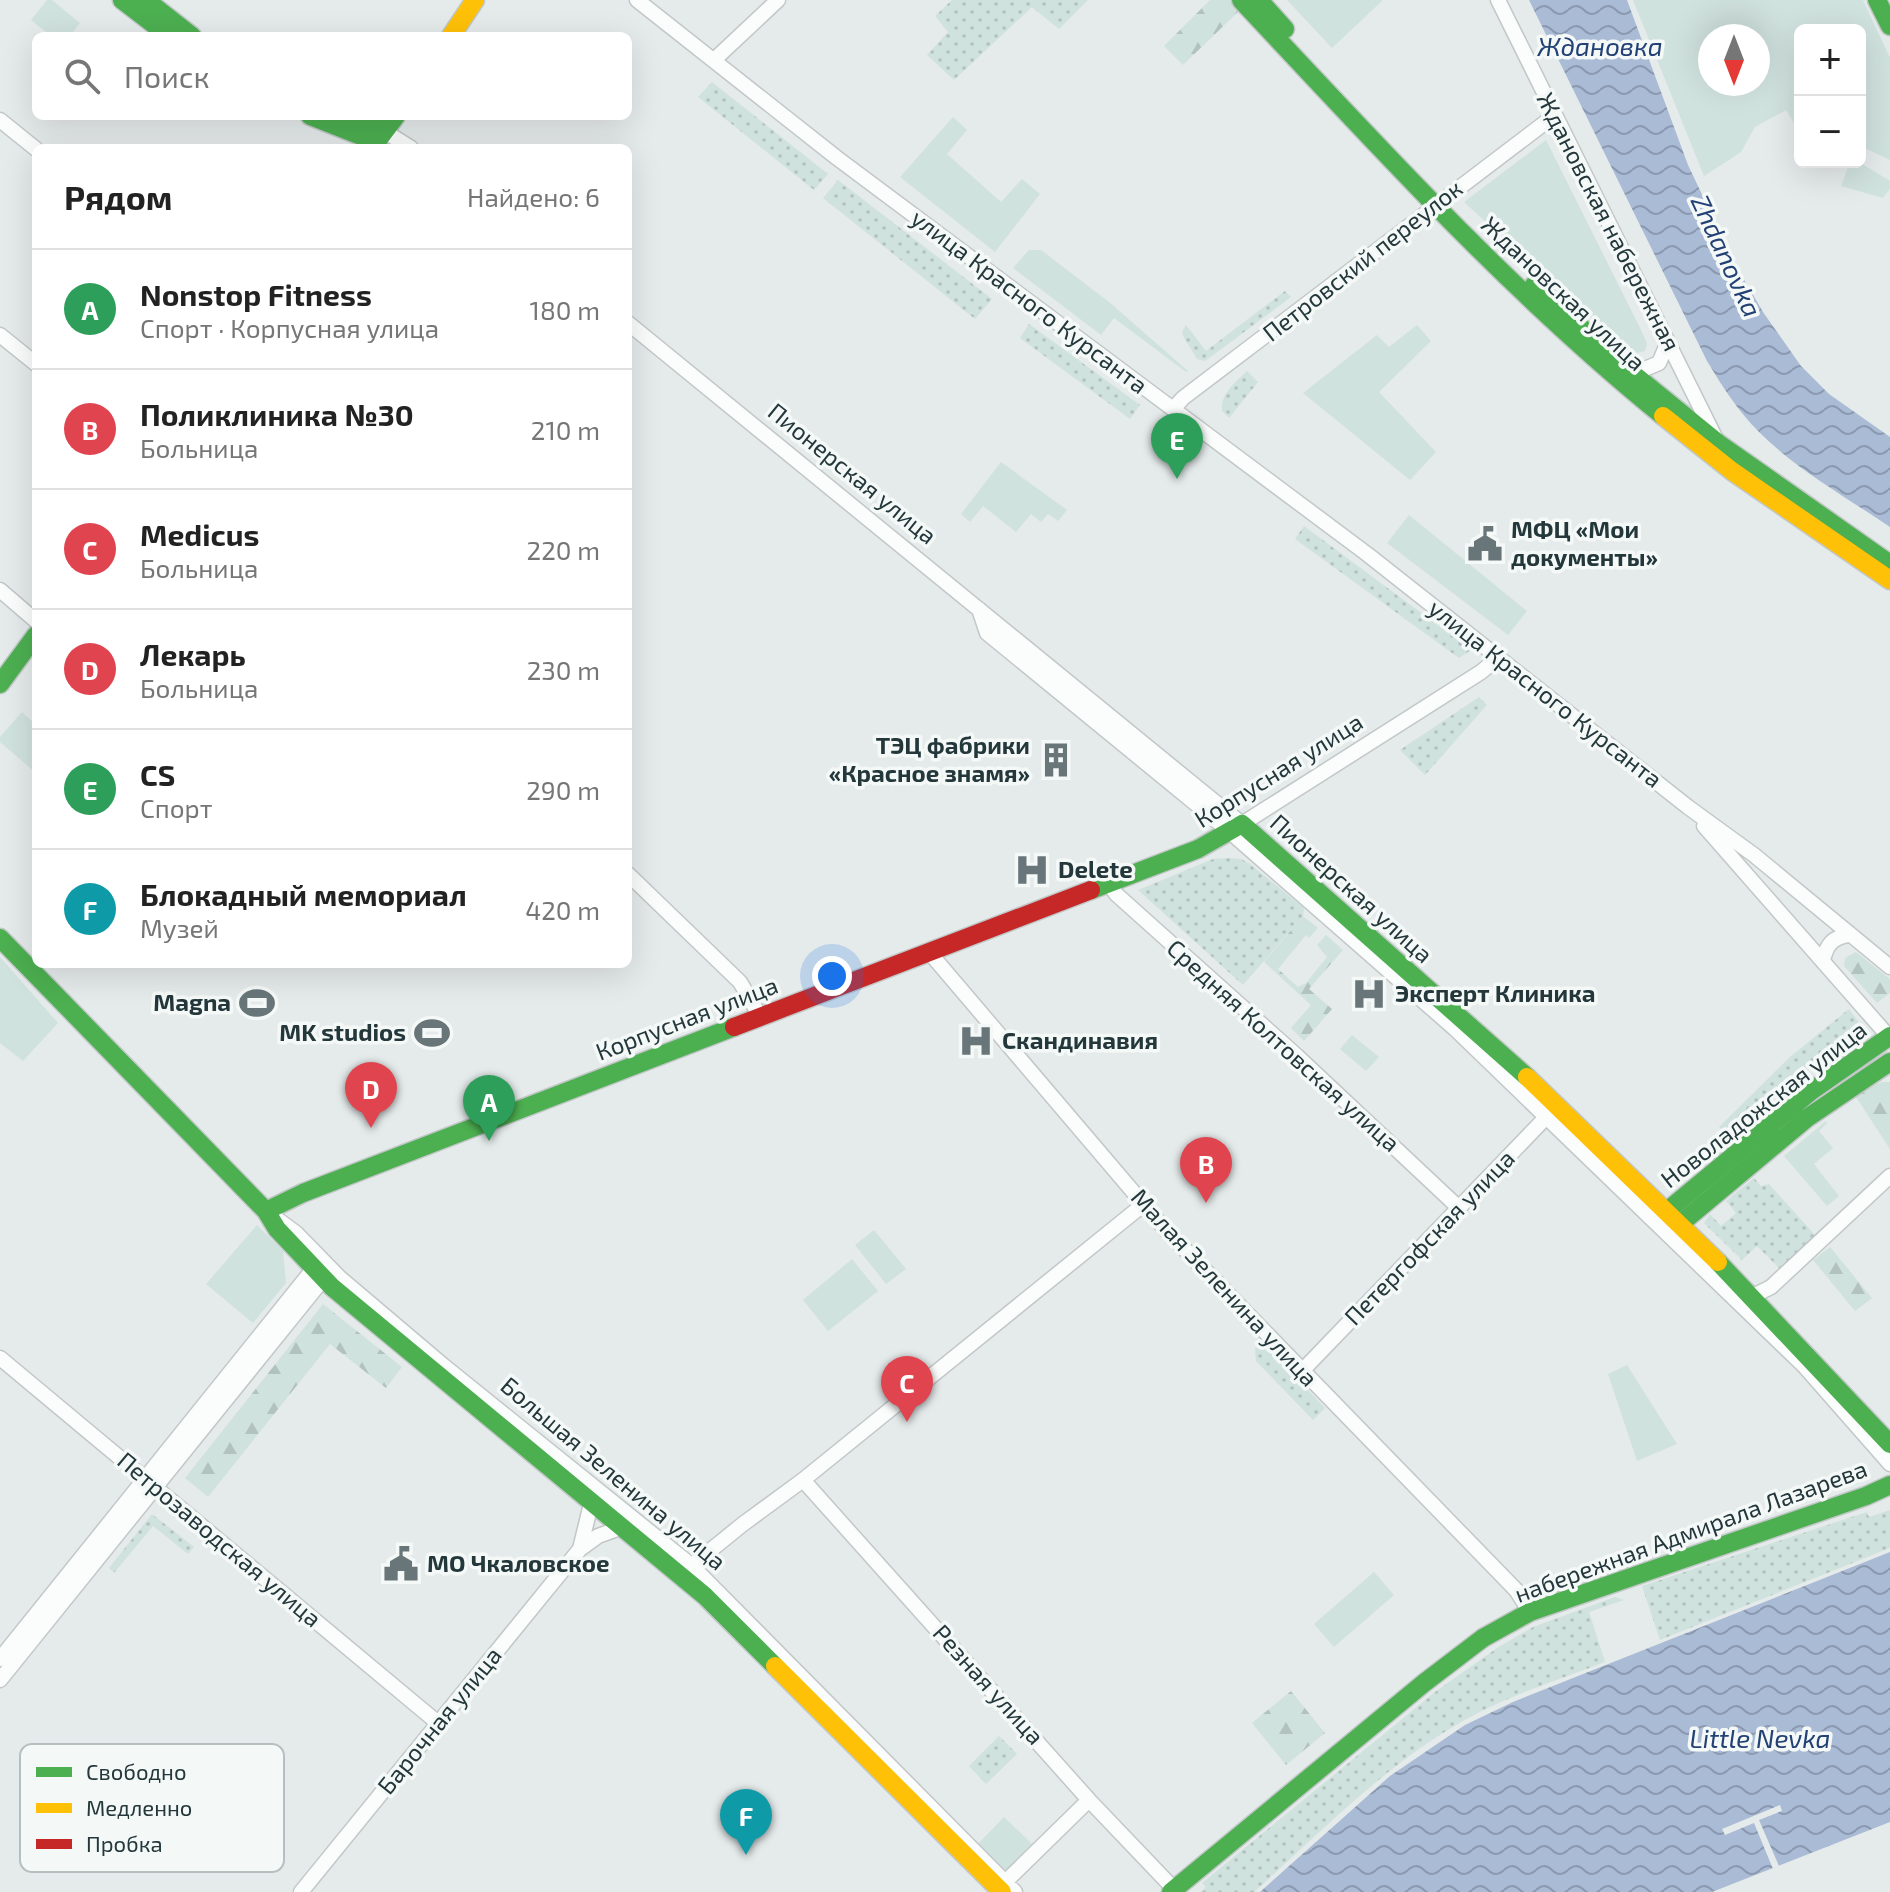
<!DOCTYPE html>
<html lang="ru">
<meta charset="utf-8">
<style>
body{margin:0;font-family:"Exo 2",sans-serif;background:#f2f2f2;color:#222}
.controls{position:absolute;right:24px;top:24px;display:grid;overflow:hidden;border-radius:12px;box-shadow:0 8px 32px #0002}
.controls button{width:72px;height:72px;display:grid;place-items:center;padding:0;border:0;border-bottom:2px solid #e0e0e0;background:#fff;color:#222;font:40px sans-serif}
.compass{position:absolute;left:1698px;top:24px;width:72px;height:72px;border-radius:50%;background:#fff;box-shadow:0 8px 32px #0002;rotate:180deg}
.you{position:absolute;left:832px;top:976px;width:28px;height:28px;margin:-20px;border:6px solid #fff;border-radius:50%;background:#1a73e8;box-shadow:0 0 0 12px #1a73e833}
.badge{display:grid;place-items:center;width:52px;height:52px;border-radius:50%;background:#111827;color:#fff;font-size:26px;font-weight:700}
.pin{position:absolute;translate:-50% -66px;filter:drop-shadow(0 2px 4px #0008)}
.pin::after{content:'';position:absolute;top:42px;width:28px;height:24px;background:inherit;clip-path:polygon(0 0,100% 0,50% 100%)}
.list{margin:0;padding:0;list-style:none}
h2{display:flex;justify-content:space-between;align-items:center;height:104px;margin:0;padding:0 32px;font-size:34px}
h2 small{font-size:26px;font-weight:400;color:#767676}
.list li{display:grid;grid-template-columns:52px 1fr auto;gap:24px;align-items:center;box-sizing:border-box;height:120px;padding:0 32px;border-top:2px solid #e0e0e0}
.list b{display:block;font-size:30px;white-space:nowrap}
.list p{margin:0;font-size:26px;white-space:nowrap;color:#767676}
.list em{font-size:26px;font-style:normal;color:#767676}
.icon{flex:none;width:44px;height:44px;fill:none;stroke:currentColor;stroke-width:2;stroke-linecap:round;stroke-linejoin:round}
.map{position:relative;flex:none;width:1890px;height:1892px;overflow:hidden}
.search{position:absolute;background:#fff;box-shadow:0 8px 32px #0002;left:32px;top:32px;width:600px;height:88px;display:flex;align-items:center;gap:20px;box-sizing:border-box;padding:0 28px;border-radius:12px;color:#767676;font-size:30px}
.panel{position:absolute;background:#fff;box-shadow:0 8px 32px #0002;left:32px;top:144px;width:600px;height:824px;border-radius:12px}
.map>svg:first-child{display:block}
.grass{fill:url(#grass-dots)}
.forest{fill:url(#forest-firs)}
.park{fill:#d0e2de;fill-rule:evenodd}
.water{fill:url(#water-waves)}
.pier{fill:#e5eaea}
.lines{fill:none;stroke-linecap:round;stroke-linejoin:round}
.street-casing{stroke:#c2c7c7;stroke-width:17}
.fast-casing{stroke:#c1c7c7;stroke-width:21}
.slow-casing{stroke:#c1c7c7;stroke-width:21}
.jam-casing{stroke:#c1c7c7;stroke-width:21}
.street{stroke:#fbfcfc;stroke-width:14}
.fast{stroke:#4caf50;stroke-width:18}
.slow{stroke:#ffc107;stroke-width:18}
.jam{stroke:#c62828;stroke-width:18}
.labels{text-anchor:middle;stroke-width:7;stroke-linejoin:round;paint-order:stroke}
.street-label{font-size:24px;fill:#24383c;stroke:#f4f9f8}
.poi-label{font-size:24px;font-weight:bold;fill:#24383c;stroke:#f4f9f8;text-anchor:start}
.water-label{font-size:26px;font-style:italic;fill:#234174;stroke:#f4f9f8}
.key{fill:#f4f9f8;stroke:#b6bfc0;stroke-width:2}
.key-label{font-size:22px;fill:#24383c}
</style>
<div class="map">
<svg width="1890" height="1892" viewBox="0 0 1890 1892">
<defs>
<pattern id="grass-dots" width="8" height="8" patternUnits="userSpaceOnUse" patternTransform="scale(2)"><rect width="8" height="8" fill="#d0e2de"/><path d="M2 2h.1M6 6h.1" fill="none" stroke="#b2c3bf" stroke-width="1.8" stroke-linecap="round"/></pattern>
<pattern id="forest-firs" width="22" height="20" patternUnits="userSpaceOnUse" patternTransform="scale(2)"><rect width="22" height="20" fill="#d0e2de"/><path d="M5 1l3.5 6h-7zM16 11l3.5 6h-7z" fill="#b2c3bf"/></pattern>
<pattern id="water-waves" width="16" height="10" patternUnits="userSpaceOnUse" patternTransform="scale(2)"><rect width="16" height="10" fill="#aabbd6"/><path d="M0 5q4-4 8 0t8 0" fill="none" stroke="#8a99af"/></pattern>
</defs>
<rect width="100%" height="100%" fill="#e5eaea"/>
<!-- grass -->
<path class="grass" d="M952,0H1088L1059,29L1032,7L954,80L927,55L948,32L935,16Z
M712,82L828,174L814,190L698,97Z
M838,180L992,299L975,319L823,198Z
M1285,291L1291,297L1205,361L1197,359L1183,336L1182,332L1186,325L1206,351Z
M1029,324L1140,405L1130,419L1020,338Z
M1247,371L1258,382L1229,418L1222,411C1220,394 1235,383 1247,371Z
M1304,526L1471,650L1459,658L1295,539Z
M1479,697L1487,705L1425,775L1400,750Z
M1228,858L1241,859L1250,864L1304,908L1303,916L1243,985L1138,890L1213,859Z
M1849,1009L1859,1023L1854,1033L1728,1135L1719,1127L1790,1057Z
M1754,1178L1761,1186L1769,1184L1815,1235L1780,1269L1757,1246L1742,1260L1704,1223L1710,1214L1721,1226L1736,1213L1726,1201Z
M1261,1341L1325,1408L1313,1420L1256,1361L1255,1348Z
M1890,1510V1548L1660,1640L1642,1586L1867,1512L1869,1517Z
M152,1514L194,1547L188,1554L153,1526L114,1573L109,1568Z
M1615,1597L1624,1600L1589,1612L1605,1662C1558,1680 1507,1696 1463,1721C1385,1765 1320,1833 1254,1892H1201L1206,1887L1202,1883L1435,1692L1497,1648L1533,1627Z
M999,1736L1017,1754L986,1784L969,1766Z"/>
<!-- forest -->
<path class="forest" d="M1210,0H1230L1240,10L1183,65L1164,46Z
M1303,916L1318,928L1309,938L1306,935L1278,969L1298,987L1306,983L1327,957L1317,945L1326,935L1343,950L1309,989L1332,1009L1304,1041L1291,1028L1311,1005L1264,962Z
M1856,952L1890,979V993L1877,1003L1844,966L1845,958Z
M1882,1082H1890V1149L1854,1094Z
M1830,1247L1872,1298L1855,1311L1813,1260Z
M323,1304L402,1367L386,1388L330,1344L208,1497L185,1478Z
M1291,1691L1325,1733L1286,1765L1252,1723Z"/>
<!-- park -->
<path class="park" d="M47,0H52L80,23L70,36H51L31,20Z
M1287,0H1383L1332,48Z
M1633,0H1863L1890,58V160L1860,146V30H1800V125L1794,123L1786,110L1755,127L1741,152L1704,176ZM1710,36H1758V84H1710Z
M953,117L967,130L947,154L1001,202L1022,179L1040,194L995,252L900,177Z
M1546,140L1643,334L1647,344L1645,351L1631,354L1464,202Z
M1850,162H1859L1890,181V189L1883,198L1841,186Z
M1029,250H1041L1109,302L1188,371L1186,372L1114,318L1101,335L1013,268Z
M1417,325L1431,341L1379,392L1436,452L1410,480L1303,393L1377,335L1389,347Z
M1001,462L1067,510L1058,521L1048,514L1041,522L1031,514L1016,532L983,506L970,522L961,514Z
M1409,515L1527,611L1508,635L1387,543Z
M22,712L36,725V773L0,742V737Z
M0,957L58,1023L23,1061L0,1043Z
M1352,1035L1379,1057L1366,1071L1340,1049Z
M1826,1121L1827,1123L1819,1131L1833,1148L1814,1164L1839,1196L1827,1206L1784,1156Z
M257,1225L283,1251L286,1283L253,1323L206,1284Z
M874,1230L906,1269L886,1284L855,1245Z
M852,1259L878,1291L828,1331L803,1300Z
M1627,1365L1677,1444L1637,1461L1608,1374Z
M1374,1572L1394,1595L1334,1647L1314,1624Z
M1004,1817L1032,1844L1006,1871L978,1844Z"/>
<!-- water -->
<path class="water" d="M1529,0H1627L1688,165L1736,266L1763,312L1801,366L1829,394L1890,437V527C1846,497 1796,469 1759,432C1738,411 1722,386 1707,361Z
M1890,1552V1822L1712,1892H1260L1390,1776L1465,1725L1513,1702Z"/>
<!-- pier -->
<path class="pier" d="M1780,1805L1782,1811L1759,1820L1779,1866L1773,1869L1754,1823L1725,1835L1722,1829Z"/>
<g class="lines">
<!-- street casing -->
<g class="street-casing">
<path id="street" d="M637,0L837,158L1367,554L1688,807L1754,855L1890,967
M1498,0L1716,439
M714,60L778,0
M0,120L36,149
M384,131L411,148
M628,323L1242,824L1481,672L1499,657
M0,335L36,364
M1627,369L1640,371L1659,363L1668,342
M1173,409L1183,398C1307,304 1430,209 1555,115
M0,590L36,621
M979,609L987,633L1229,831L1454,1028L1804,1366L1890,1464
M1704,826L1890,1038
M628,874L740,982L760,1016
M1109,884L1116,894L1297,1056L1459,1208
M929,952L1164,1228L1516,1590L1530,1612
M1823,960C1827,944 1833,937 1849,935
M273,1216L296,1233L339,1277L444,1366L691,1565L1015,1892
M1751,1297L1771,1287L1890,1176
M0,1358L438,1723
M1302,1371L1554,1109
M803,1480L1089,1800L1174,1889
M580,1549L592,1500
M685,1571L743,1524L803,1480L1144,1204
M0,1659L314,1268
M0,1680L324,1278
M999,1888L1089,1800
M301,1892L580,1549L598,1536L623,1527"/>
</g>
<!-- fast casing -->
<g class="fast-casing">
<path id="fast" d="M122,0L169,36
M146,0L192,36
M1241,0C1376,144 1509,291 1663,416
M1259,0L1285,29
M1877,0L1890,26
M310,116L376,142
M348,116L384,131
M372,148L396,116
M1534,285L1627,369L1718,443L1890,564
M0,684L36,635
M1091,890L1198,849L1242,824L1527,1077
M0,938L266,1211L277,1229L332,1287L705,1596L775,1666
M266,1211L303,1193L734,1027
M1667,1211L1810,1092L1890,1036
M1680,1224L1807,1118L1890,1062
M1718,1262L1890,1444
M1171,1892L1424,1683L1483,1638L1530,1612L1866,1496L1890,1485"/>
</g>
<!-- slow casing -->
<g class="slow-casing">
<path id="slow" d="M451,36L475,0
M1663,416L1732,471L1890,580
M1527,1077L1718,1262
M775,1666L1002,1892"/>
</g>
<!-- jam casing -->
<g class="jam-casing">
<path id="jam" d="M734,1027L1091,890"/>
</g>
<!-- street -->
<use href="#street" class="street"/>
<!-- fast -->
<use href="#fast" class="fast"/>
<!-- slow -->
<use href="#slow" class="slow"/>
<!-- jam -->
<use href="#jam" class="jam"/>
</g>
<!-- icons -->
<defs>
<g id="civic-bare" transform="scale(2.76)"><path d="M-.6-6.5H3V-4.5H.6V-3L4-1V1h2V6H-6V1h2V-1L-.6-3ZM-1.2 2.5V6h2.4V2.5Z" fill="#687679" stroke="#f4f9f8" stroke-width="2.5" paint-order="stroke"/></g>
<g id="building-bare" transform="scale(2.76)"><path d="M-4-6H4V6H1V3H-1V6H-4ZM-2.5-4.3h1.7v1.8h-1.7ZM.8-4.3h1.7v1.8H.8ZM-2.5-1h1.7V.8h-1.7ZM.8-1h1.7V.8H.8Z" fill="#687679" stroke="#f4f9f8" stroke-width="2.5" paint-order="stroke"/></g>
<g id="hospital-bare" transform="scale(2.76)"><path d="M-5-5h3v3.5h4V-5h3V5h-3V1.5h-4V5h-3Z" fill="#687679" stroke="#f4f9f8" stroke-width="2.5" paint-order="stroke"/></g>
<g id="stadium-bare" transform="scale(2.76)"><path d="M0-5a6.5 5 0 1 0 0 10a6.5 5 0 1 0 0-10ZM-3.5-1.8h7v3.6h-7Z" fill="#687679" stroke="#f4f9f8" stroke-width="2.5" paint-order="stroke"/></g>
</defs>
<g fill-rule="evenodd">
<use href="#civic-bare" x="1485" y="544"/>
<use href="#building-bare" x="1056" y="760"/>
<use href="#hospital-bare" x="1032" y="870"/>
<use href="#hospital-bare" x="1369" y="994"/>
<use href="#stadium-bare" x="257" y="1003"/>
<use href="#stadium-bare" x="432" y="1033"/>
<use href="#hospital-bare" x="976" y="1041"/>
<use href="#civic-bare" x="401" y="1564"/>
</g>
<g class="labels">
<!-- street labels -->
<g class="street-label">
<text transform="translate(1608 222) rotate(63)" y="8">Ждановская набережная</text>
<text transform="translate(1363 261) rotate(-38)" y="8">Петровский переулок</text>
<text transform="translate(1563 294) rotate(43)" y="8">Ждановская улица</text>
<text transform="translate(1029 302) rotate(37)" y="8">улица Красного Курсанта</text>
<text transform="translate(852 474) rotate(39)" y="8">Пионерская улица</text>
<text transform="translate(1545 694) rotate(38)" y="8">улица Красного Курсанта</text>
<text transform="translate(1279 771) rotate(-32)" y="8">Корпусная улица</text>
<text transform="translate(1351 889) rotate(42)" y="8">Пионерская улица</text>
<text transform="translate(687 1019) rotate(-21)" y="8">Корпусная улица</text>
<text transform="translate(1283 1046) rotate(42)" y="8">Средняя Колтовская улица</text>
<text transform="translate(1764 1105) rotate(-38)" y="8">Новоладожская улица</text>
<text transform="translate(1430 1238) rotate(-46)" y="8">Петергофская улица</text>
<text transform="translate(1224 1288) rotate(47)" y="8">Малая Зеленина улица</text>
<text transform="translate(613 1474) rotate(40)" y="8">Большая Зеленина улица</text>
<text transform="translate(1691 1532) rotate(-20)" y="8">набережная Адмирала Лазарева</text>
<text transform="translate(219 1540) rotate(40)" y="8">Петрозаводская улица</text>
<text transform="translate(988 1685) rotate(48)" y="8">Резная улица</text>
<text transform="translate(440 1721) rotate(-51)" y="8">Барочная улица</text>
</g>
<!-- poi labels -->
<g class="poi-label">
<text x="1511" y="538">МФЦ «Мои<tspan x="1511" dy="28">документы»</tspan></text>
<text x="1030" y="754" text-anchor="end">ТЭЦ фабрики<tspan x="1030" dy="28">«Красное знамя»</tspan></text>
<text x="1058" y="878">Delete</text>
<text x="1395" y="1002">Эксперт Клиника</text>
<text x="231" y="1011" text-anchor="end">Magna</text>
<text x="406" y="1041" text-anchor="end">MK studios</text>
<text x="1002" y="1049">Скандинавия</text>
<text x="427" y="1572">МО Чкаловское</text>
</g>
<!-- water labels -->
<g class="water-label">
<text x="1600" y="56">Ждановка</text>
<text transform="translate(1726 256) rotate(65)" y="9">Zhdanovka</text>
<text x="1760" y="1748">Little Nevka</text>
</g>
</g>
<!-- legend -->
<rect x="20" y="1744" width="264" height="128" rx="12" class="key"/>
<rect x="36" y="1767" width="36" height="10" fill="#4caf50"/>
<rect x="36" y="1803" width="36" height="10" fill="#ffc107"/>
<rect x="36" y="1839" width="36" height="10" fill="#c62828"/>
<g class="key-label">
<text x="86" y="1780">Свободно</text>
<text x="86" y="1816">Медленно</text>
<text x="86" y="1852">Пробка</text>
</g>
</svg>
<div class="controls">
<button>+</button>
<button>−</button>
</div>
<svg class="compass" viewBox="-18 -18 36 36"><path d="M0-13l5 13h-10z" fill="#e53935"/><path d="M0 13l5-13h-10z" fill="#767676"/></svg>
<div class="you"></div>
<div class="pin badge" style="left:489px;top:1141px;background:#2e9e5b">A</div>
<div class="pin badge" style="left:1206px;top:1203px;background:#e0444e">B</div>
<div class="pin badge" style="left:907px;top:1422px;background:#e0444e">C</div>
<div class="pin badge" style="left:371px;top:1128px;background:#e0444e">D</div>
<div class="pin badge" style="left:1177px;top:479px;background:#2e9e5b">E</div>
<div class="pin badge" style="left:746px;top:1855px;background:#0f9aa8">F</div>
<div class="search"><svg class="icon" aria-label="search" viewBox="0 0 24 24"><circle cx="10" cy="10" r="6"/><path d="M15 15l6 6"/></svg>Поиск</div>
<section class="panel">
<h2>Рядом<small>Найдено: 6</small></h2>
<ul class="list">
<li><span class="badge" style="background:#2e9e5b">A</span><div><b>Nonstop Fitness</b><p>Спорт · Корпусная улица</p></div><em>180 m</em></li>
<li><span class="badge" style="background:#e0444e">B</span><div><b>Поликлиника №30</b><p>Больница</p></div><em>210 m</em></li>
<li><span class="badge" style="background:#e0444e">C</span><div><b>Medicus</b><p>Больница</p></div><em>220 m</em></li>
<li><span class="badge" style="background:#e0444e">D</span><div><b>Лекарь</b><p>Больница</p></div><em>230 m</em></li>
<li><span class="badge" style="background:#2e9e5b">E</span><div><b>CS</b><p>Спорт</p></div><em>290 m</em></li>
<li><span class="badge" style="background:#0f9aa8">F</span><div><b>Блокадный мемориал</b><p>Музей</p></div><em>420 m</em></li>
</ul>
</section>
</div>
